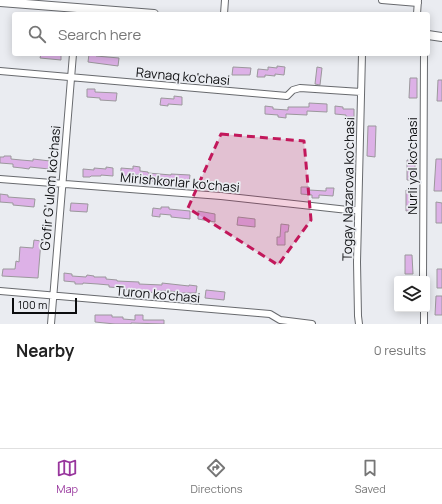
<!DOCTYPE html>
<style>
body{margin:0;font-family:Manrope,sans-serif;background:#f2f2f2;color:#222}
.controls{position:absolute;right:12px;bottom:12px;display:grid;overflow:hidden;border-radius:4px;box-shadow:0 2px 10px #0003}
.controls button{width:36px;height:36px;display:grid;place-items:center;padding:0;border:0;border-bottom:1px solid #e0e0e0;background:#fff;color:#222;font:20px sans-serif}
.scale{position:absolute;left:12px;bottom:10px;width:65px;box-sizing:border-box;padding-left:4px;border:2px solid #0b0c0e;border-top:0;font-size:11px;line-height:14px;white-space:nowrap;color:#0b0c0e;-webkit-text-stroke:3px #eaecf1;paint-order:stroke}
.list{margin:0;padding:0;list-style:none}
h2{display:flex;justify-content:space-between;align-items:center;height:52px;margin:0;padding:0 16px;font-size:17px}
h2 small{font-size:13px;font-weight:400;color:#767676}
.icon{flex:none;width:22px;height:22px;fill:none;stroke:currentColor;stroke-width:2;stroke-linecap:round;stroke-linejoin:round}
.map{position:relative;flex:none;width:442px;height:324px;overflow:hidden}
.search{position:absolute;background:#fff;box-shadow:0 2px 10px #0003;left:12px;right:12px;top:12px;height:44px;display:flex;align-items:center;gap:10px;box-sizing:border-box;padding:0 14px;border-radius:4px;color:#767676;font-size:15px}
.sheet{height:124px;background:#fff}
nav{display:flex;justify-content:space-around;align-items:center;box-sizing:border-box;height:56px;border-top:1px solid #e0e0e0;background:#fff;font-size:11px;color:#767676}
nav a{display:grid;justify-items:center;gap:2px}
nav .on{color:#98369d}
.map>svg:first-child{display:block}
.building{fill:#ddb1e7;stroke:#9b989c}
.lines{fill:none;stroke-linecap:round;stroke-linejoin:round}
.minor-casing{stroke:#686a6e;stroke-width:8}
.major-casing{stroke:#686a6e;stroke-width:10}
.minor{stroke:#fff;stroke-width:6}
.major{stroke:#fff;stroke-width:8}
.marked{fill:#c2185b;fill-opacity:0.2;stroke:#c2185b;stroke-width:3;stroke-dasharray:8 5;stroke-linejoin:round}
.labels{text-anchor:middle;stroke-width:3.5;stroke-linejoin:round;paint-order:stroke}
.street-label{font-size:13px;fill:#0b0c0e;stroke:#eaecf1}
</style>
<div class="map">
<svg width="442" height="324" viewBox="0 0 442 324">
<rect width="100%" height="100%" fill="#eaecf1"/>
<!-- building -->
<path class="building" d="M41,54H61V60L40,58Z
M89,54L97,55L96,56L119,58L118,66L88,62Z
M277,66L285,67L284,75L275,74V76L265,75V77H257L258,69L268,70V67L277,68Z
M233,67L251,68L250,75H232Z
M317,67L322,68L320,85L315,84Z
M410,78H417V98H409Z
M438,80H442V101H437Z
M87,89H95V92L117,93L116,101L100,100V98L87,97Z
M174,96L182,97V105L168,104V106L160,105L161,98L174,99Z
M309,103L327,104V112L307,111V115L286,114V118L278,117V115L265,114V106L273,107V109L288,110V107H309Z
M335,106L343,107V109H354V117H346V115L335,114Z
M368,126H376L375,157L367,156Z
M4,156H11V159L21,160L33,161V159L50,161L49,169L30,167L29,169L22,168L13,167V164L0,163V157H4Z
M436,159H442V191H434Z
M407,160H415V180H407Z
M133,166L140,167V171L148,172V173L171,175V174L190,175L189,183L169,181L168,183L161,182L151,181V180L140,179V175L128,174V176H121V168L133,169Z
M106,167L113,168V176L101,175V176H91L90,177H83V169L94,170V168L106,169Z
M301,187H309V190L326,191V188H334L333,196L319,195V198H312V195L301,194Z
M406,190L414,191V211H406Z
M0,194L8,195V197L35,199L34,207L13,205V203L0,202Z
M436,202L442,203V223H436Z
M71,203L88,204L87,212L70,211Z
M161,207H169V209L190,211V219L171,217V215L160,214V217L152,216L153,208L161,209Z
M198,211L215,214V222L198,219Z
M238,217L255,219V227L237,225Z
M281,224L289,225L288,232H285V245H277V237H280Z
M34,240L41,241L38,278L2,276L3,269H15L16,261L19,262L20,247L33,248Z
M405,255H412L413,274H405Z
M437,269H442V288H437Z
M64,273L72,274V276L86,277L87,275L94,276V277H106V279L117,280V281L139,282V284L162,285V283L189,286V285L197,286L196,293H178V292L169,291H158V293L139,291L140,290L120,289L121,288L109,287V285L98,284L83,283V284H75V282L64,281Z
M206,290L225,292L224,300L205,298Z
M436,296H442V315H435Z
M95,315H112V317H123V319L135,320V315H143V320H164V324L131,323V324H115L95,322Z"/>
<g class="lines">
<!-- minor casing -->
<g class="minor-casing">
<path id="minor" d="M382,0L418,3
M224,14L225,0
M417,14L418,0
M0,71L287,96L293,90L300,88L361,92
M0,179L221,196L348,210H358
M423,279L424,54
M0,291L270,314L280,320L312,324
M424,309V324
M51,324L73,54
M359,324L358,316L357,262L362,54"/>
</g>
<!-- major casing -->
<g class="major-casing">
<path id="major" d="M0,2L154,14
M428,35L442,37"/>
</g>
<!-- minor -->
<use href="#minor" class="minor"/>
<!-- major -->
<use href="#major" class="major"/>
</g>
<!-- marked area -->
<path class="marked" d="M221,134L304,141L311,220L278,265L188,208Z"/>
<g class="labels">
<!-- street labels -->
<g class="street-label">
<text transform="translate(183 76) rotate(5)" y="5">Ravnaq ko'chasi</text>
<text transform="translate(412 166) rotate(-90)" y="5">Nurli yol ko'chasi</text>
<text transform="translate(180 182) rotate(5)" y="5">Mirishkorlar ko'chasi</text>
<text transform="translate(50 188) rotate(-85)" y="5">G'ofir G'ulom ko'chasi</text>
<text transform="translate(348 189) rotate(-89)" y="5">Togay Nazarova ko'chasi</text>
<text transform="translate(158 294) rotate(5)" y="5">Turon ko'chasi</text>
</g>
</g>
</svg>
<div class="controls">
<button><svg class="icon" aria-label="layers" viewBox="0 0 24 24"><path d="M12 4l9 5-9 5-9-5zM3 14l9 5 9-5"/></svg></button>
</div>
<div class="scale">100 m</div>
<div class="search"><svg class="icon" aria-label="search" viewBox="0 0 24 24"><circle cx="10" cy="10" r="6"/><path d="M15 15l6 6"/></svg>Search here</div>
</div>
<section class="sheet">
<h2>Nearby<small>0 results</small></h2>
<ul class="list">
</ul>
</section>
<nav>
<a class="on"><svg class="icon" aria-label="map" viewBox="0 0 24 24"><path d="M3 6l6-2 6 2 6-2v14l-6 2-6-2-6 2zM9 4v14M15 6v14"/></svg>Map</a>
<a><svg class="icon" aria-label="directions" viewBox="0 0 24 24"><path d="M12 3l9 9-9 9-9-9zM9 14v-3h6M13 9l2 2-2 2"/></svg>Directions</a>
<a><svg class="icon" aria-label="saved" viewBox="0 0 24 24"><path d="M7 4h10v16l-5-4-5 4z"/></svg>Saved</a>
</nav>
